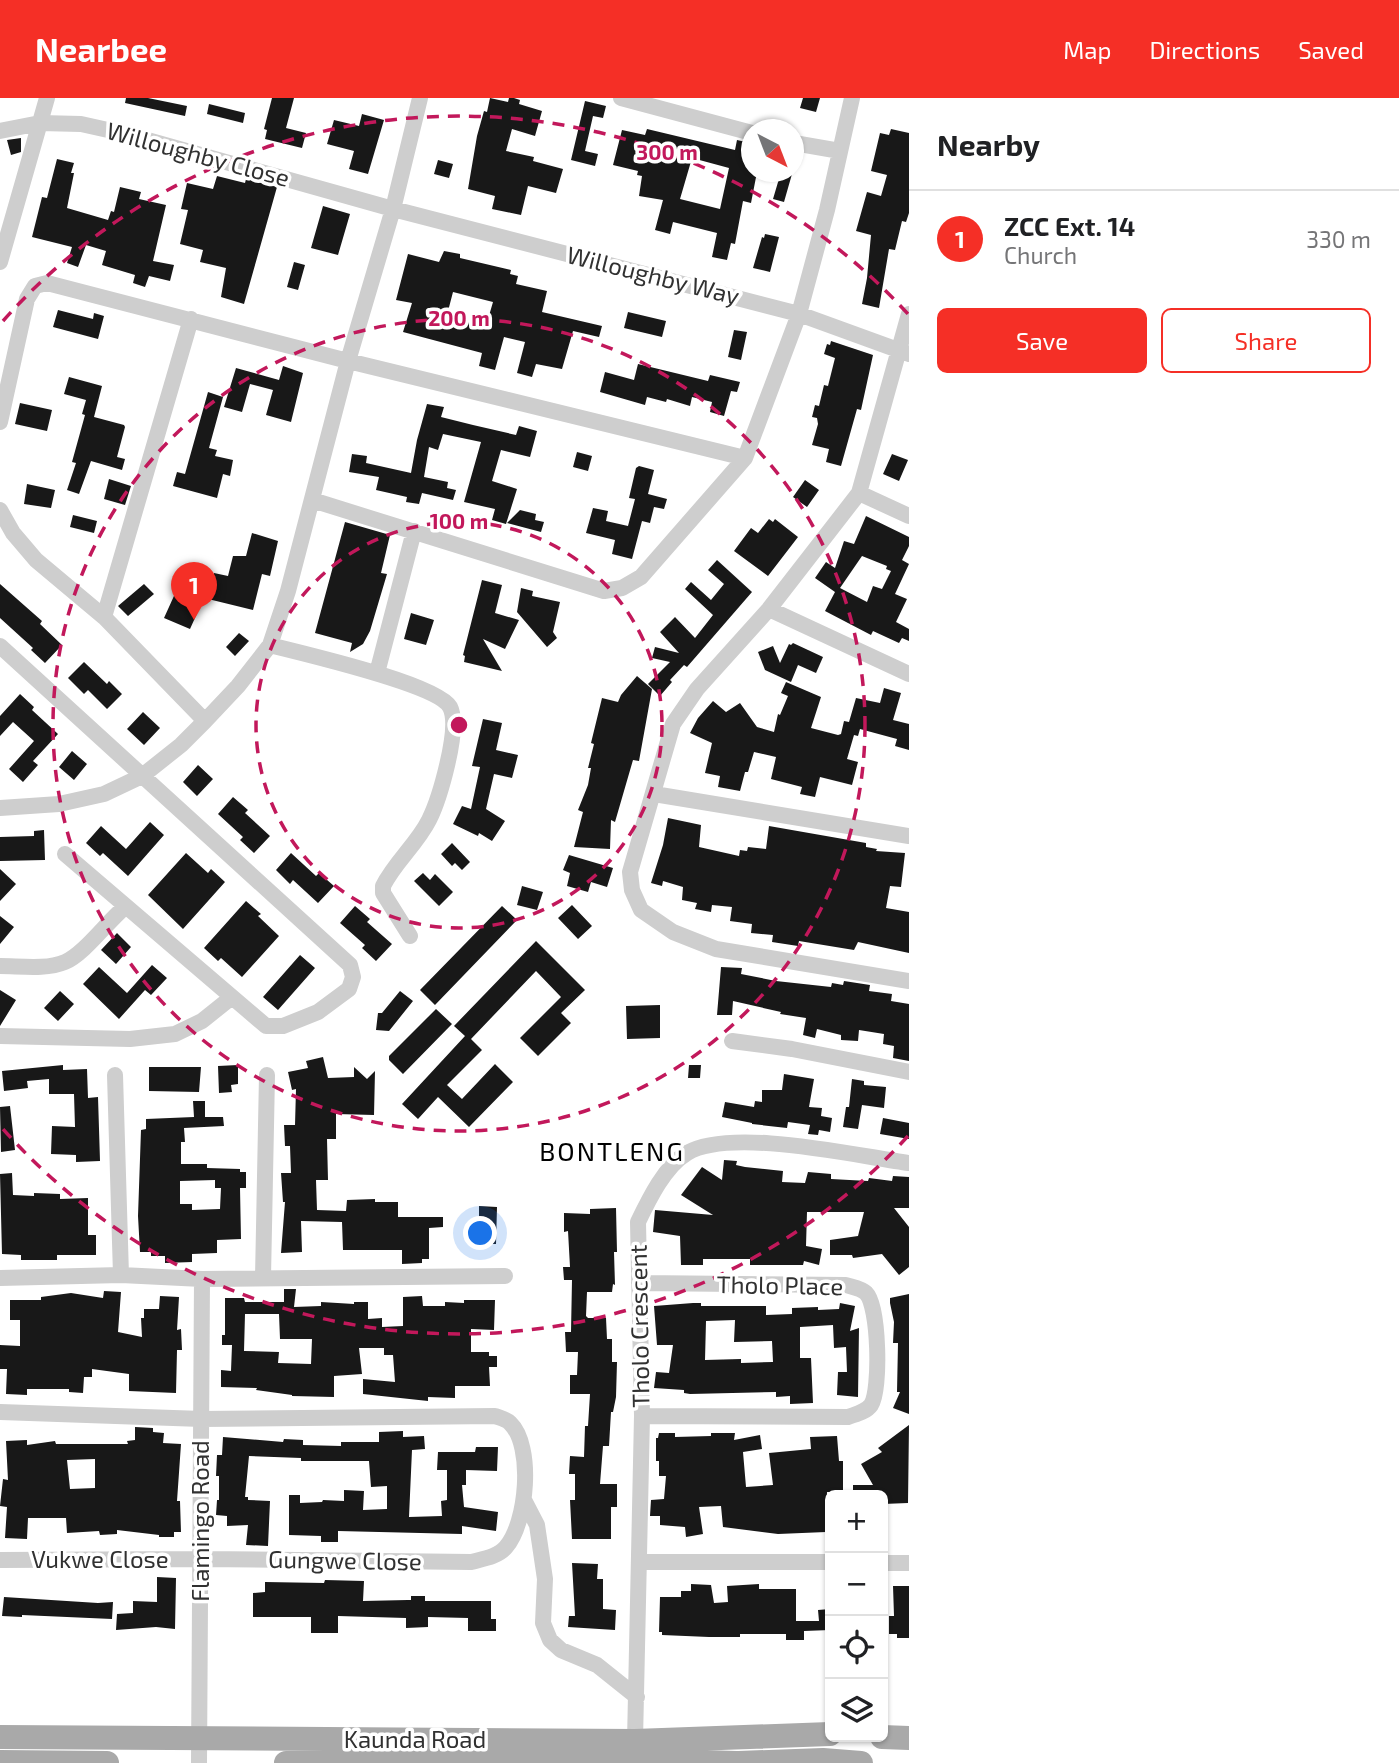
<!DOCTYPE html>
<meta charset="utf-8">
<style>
body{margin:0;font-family:"Exo 2",sans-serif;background:#f2f2f2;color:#202124}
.controls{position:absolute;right:21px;bottom:21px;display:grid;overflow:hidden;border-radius:10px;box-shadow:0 2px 5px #0004}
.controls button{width:63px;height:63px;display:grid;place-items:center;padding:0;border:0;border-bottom:2px solid #e0e0e0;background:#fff;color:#202124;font:35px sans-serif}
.compass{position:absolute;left:741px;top:21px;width:63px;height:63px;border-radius:50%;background:#fff;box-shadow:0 2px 5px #0004;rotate:138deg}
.you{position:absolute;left:481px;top:1136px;width:24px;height:24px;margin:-18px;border:5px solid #fff;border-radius:50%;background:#1a73e8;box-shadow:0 0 0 10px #1a73e833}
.badge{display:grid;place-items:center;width:46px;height:46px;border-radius:50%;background:#f52f26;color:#fff;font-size:23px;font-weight:700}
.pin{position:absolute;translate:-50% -58px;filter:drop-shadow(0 2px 4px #0008)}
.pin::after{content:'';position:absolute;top:37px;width:24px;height:21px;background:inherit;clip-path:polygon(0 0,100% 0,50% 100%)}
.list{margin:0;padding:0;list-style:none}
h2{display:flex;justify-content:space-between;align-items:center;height:91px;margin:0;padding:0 28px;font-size:30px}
h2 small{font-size:23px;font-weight:400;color:#757577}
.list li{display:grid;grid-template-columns:46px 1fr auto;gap:21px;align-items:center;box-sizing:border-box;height:98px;padding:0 28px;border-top:2px solid #e0e0e0}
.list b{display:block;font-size:26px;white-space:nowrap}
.list p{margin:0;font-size:23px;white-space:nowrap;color:#757577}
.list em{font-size:23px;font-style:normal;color:#757577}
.actions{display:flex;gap:14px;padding:21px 28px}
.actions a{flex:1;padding:16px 0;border:2px solid #f52f26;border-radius:10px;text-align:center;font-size:24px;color:#f52f26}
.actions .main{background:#f52f26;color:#fff}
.icon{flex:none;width:38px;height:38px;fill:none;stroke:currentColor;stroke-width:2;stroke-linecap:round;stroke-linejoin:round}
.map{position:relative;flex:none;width:909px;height:1665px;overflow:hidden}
header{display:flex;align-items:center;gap:42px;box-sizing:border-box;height:98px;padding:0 35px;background:#f52f26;color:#fff}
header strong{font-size:33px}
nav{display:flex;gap:38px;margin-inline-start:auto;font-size:24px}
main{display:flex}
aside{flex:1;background:#fff}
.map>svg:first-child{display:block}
.building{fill:#181818;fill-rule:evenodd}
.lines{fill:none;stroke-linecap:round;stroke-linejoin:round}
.street{stroke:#cecece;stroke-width:16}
.primary{stroke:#a9a9a9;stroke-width:24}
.ring{fill:none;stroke:#c2185b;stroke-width:3.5;stroke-dasharray:12 9}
.labels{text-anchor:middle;stroke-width:7;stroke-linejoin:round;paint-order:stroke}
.street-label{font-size:24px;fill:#313131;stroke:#fff}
.neighbourhood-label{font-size:26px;letter-spacing:2px;fill:#000;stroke:#fff}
.centre{fill:#c2185b;stroke:#fff;stroke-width:3.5}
.ring-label{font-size:21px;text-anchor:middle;font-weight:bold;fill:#c2185b;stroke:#fff;stroke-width:7;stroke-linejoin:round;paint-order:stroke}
</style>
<header>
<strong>Nearbee</strong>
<nav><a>Map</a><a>Directions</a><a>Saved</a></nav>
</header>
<main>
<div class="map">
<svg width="909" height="1665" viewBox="0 0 909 1665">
<rect width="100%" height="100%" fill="#fff"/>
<!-- building -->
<path class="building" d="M126,0H148L187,8L185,18L125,5Z
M272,0H294L286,30L306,35L302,50L265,41L267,32L264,31Z
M490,0L508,4L509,0H514L520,2L519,6L542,13L535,38L512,31L506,53L534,59L533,63L563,71L556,95L528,88L521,117L492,111L495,98L468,91L477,38L484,13L487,14Z
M803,0H820L816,14L800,10Z
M585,3L606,8L603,20L593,18L585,53L598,56L595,68L571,62Z
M209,6L245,15L243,25L207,16Z
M362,16L384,22L368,76L349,71L354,53L327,46L334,22L359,28Z
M647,31L735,52L737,42L750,45L746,65L752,66V74H757L751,105L743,103L735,146L731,145L727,162L712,159L717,135L673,124L670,136L655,132L663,102L639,98L642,78L637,77L638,73L613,67L622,32L645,37ZM692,60L729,70L720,111L680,101Z
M891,31L909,35V115L906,124L902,123L895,152L889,151L879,210L862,206L867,180L871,137L856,133L867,94L881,98L887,77L871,73L880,35L889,37Z
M21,40V54L11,57L7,42Z
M57,61L74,65L71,75H74L67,110L108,122L111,113L114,114L120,89L141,94L139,101L166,107L153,163L174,167L170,183L149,178L145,189L133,185L135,177L102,167L106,153L86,147L78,169L67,165L72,149L32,139L42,99L47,100Z
M438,62L453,66L449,80L434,76Z
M781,74L792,76L784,104L773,101Z
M217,78L245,85L246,81L277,89L244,206L221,199L226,170L200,164L203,152L180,146L188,112L181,111L187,85L213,91Z
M323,108L350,116L338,157L311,150Z
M765,136L779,139L770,174L753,170L762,139L764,140Z
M444,153L460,156V160L511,172L510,176L518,178L516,186L547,193L542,214L602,228L599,239L573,233L562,271L536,266L532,279L517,275L525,244L504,239L495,272L479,268L482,255L403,234L412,205L396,202L408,156L439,164ZM453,194L493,204L486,228L448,219L447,217Z
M294,164L305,167L298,192L287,189Z
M58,212L93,221L94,215L104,218L98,241L53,229Z
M628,214L666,223L662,239L624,230Z
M734,232L747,234L741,262L728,259Z
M831,243L873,257L861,312L857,311L841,368L826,364L829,351L812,347L818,326L817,320L812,319L815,307L819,308L824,287L828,288L835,260L824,256L827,246L830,247Z
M638,266L708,283L710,277L740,284L737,294L731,293L724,318L710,314L712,304L692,299L690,308L667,301L666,304L647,299L645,307L600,294L605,274L634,282Z
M283,268L303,275L291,324L266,317L273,292L250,286L242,314L224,309L236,270L279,282Z
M69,279L102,288L94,319L124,327L125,329L117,359L125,361L122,372L91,363L79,396L67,392L76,365L72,364L85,317L82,316L86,302L64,296Z
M208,294L223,299L209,350L217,352L215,358L233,362L230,378L223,376L217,400L173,388L177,374L185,376Z
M20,305L52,312L47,333L15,326Z
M427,306L444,309L441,319L473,327L516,337L519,328L537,333L530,359L501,352L492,383L517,391L506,426L492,422L495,411L464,404L481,344L443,336L438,352L429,349L424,379L448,384L447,390L456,392L453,402L422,395L419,406L406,404L407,399L376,392L379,379L349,374L352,356L367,358L366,365L411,375L417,342Z
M577,354L592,358L588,373L573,369Z
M892,356L908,362L899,383L883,376Z
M639,368L654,372L648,396L667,401L664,411L654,409L650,425L642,423L632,461L612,456L615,442L586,435L593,410L608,413L606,423L628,428L635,401L629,400L636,370Z
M109,381L131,388L125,407L104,401Z
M805,382L819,392L807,409L793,399Z
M27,386L55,392L51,410L24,406Z
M520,412L536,416L535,422L544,424L541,434L507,425Z
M73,417L97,423L94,435L70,429Z
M866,418L909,439V448L902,462L909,466L895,496L907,501L896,524L909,531V543L902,540L899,545L873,533L871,537L825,513L835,494L815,480L826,464L835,470L844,443L854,446ZM862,458L887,468L886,471L891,473L882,491L873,488L867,504L840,490Z
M769,421L773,424L775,421L798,439L768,478L734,453L751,430L758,435Z
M345,424L390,437L381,475L387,476L370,533L363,546L350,554L352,545L315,535Z
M252,435L278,443L270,478L262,476L253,512L204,500L190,531L164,520L183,478L210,491L214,475L228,478L233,458H246Z
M717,462L752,494L687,569L684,567L670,582L672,584L660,598L648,586L670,564L652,560L655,549L679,555L660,534L675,519L695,540L713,517L685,491L691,484L711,502L724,486L708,472Z
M482,482L502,487L495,515L519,522L505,551L483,541L502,573L464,564L465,558L463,557Z
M0,486L42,523L40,526L62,547L45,565L31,552L33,550L0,520Z
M144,486L154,496L128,518L118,508Z
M521,490L533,493L532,498L560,504L553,534L557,540L547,549L517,514Z
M411,515L434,522L426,547L404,541Z
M239,535L249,543L235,558L226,549Z
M793,545L823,559L816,575L798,567L791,584L765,572L758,554L773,548L780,565L789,546L791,547Z
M84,564L107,586L109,583L122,596L107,611L88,592L84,596L68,580Z
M637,578L652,591L639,663L633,662L615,724L611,722L610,751L574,749L583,714L578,712L588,687L591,670H588L594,646L591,645L602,600L618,604L621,597Z
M786,584L821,599L811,630L838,637L841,636L844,623L849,624L856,600L880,605L884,590L901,595L893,622L909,626V652L895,648L897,641L860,631L858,638L854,637L847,661L858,664L852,687L820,679L815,699L800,696L802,689L771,681L776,659L754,654L748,674H745L740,693L718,689L720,678L705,675L712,645L690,635L698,620L713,603L726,614L740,605L757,629L774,634L778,616L780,617L788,598L781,595Z
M20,596L34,609L32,612L58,636L33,663L38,667L23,684L9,671L34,643L13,624L0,638V618Z
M143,614L160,630L144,647L127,631Z
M483,621L502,625L496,652L518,657L512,680L494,676L486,711L505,723L492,743L479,735L478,738L453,726L462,708L471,711L480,669L472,668Z
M72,653L87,666L74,682L59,669Z
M198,667L213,681L197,698L183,684Z
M233,699L248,712L245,715L270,738L254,755L240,742L243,739L218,716Z
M668,720L701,727L699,749L739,758L740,752L747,753L748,749L766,751L769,728L866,745V749L877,751L876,753L905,755L901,789L890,788L886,810L909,814V855L858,844L854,852L799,843L798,848L772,844L773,837L751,835L752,826L730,823L732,809L712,807L711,814L695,811L697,805L682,802L683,789L663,783L662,788L651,785L663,747Z
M150,724L164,737L128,778L103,755L100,758L86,745L101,728L126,751Z
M44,732L45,762L0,763V739L34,738V733Z
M452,745L470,764L462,772L455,765L452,768L441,756Z
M186,755L208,775L211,771L225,784L183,831L148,797Z
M291,755L316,778L319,775L334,788L318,805L293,782L290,786L276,772Z
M569,757L613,770L607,789L591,784L588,794L567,788L570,775L563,772Z
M0,771L16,786L0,803Z
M423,775L430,782L435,776L453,794L439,808L414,783Z
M522,788L543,794L537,812L517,807Z
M246,803L261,816L258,818L279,838L242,879L221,860L218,863L204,850Z
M572,807L592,828L578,841L558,820Z
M355,808L370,821L367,824L392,846L376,863L362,850L365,847L340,825Z
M502,808L517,822L435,907L420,892Z
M0,818L14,829L0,846Z
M117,835L131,849L116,866L101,852Z
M536,843L585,892L561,915L571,925L538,958L520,940L561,899L536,873L471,941L482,952L447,987L462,1001L495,966L513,984L469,1029L438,999L418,1021L402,1006L465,938L454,928Z
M300,857L315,870L278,912L263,899Z
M152,867L167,880L151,897L145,892L119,921L83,886L99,869L127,895Z
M721,869L742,870L741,876L776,883L831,889L832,885L843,887L844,883L870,887L869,893L892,896L891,903L909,906V963L893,960L894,948L883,946L884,936L859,932L858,943L841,942V937L817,931L815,940L803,937L806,920L780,916L781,914L733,903L732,917H717Z
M0,892L16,902L0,928Z
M60,893L74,906L58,923L44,910Z
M400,893L413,903L389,933L376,932L378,915H382Z
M660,907V940L627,941L626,908Z
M436,911L452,926L403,976L389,962V958Z
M323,959L328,980L354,979V969L367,981L375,973L374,1017L336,1016V1041H327L328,1082H316L317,1112L346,1113L347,1102L375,1101V1104H398V1119H443V1129L429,1130V1161H422V1165L402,1166V1152H343L342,1124L301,1123L302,1154L281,1155L285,1104H283L281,1075H291L290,1048H285L284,1027H295L296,991L292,992L288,974L308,970L306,963Z
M63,967V972L87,971L88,1000L98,999L100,1063L76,1064V1057L51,1056L52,1028L75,1029L74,996H49V981L27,983L28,990L4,993L2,973Z
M238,967V986L231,987L232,994L219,995L218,968Z
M689,967H701L700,980H688Z
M149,969H201L199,994L149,993Z
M784,976L814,981L809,1009L822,1010L821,1018L832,1020L830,1034L819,1032L818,1037L808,1036L810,1027L788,1024L787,1030L752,1026V1025L722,1019L725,1004L754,1009L755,1003L762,1004V992H782Z
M852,981L864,983V987L886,989L884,1010L862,1007L858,1031L843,1029L846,1009H849Z
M193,1003H205V1019H223L224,1028L184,1030L185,1044H181V1066H207V1070L240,1071V1074H246V1090H240L241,1141L217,1142V1155L192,1156V1164L165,1165V1158H151V1154H140L138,1118L141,1032L146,1031V1021L194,1019ZM215,1082V1090H221L220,1111L192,1112V1106H180V1083Z
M10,1008L15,1052L1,1054L0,1009Z
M883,1020L909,1025V1041L880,1036Z
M724,1062L737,1063L736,1067L745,1069L783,1073L782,1084L805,1085L808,1074L831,1076V1081L868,1083L869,1080L892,1083L893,1078L909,1079V1110H894L909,1129V1169L899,1177L882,1156L853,1160L852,1157H830V1142L858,1138L864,1114H807L806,1148L822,1151L819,1167L804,1163L803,1167H750V1161H703V1167H681L680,1138L653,1134L655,1112L713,1117L681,1097L702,1069L722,1082Z
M12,1075L13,1097L34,1098V1095L60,1096V1101L88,1100V1137H96V1157H57V1162H21V1157L2,1156L0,1076Z
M479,1108L497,1109L496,1146H479Z
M616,1110L617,1154H614L615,1187L613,1186L612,1194H587L586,1218L588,1220H606L607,1241H612V1264H617L616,1299L613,1314H611L609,1348H603L600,1386H617V1409H611V1441H572L570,1402H575V1376H569L570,1358L584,1359L585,1328H588L590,1296H570V1277H577L578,1254H566L565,1234H571L572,1182H564L563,1169H570L568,1133L564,1134V1115L590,1116V1111Z
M284,1191H296L294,1209L321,1208V1204L354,1206V1204H368V1221L382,1220V1229L403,1228V1199L422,1198L423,1208H445V1204L464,1205V1202H495L494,1232L471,1231V1254H489V1258H497V1269H489L490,1288H455V1300L428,1299V1303L363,1296V1281L395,1284L393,1257H384V1250H359L362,1276L334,1278V1299L292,1298V1297L256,1292L257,1290L221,1289V1272L231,1273L232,1247H222V1237H225V1200H244L245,1204H284ZM245,1216H279L280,1241H312L311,1266L278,1265L279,1254L244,1253Z
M104,1193L121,1194L118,1234L142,1239L141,1220H144V1211H159L160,1198L179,1199L177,1232L181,1231L182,1252H177L176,1295L129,1293V1276L92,1271V1279H84L83,1295L69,1294V1291H27V1297L6,1296L7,1271H0V1247L20,1248V1222H10V1202H41V1199L71,1195L103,1200Z
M909,1196V1316L893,1310L900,1294H897L898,1245H893L894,1224L890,1205V1200Z
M693,1205H701V1208H766V1217L792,1216V1210L818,1209V1212L839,1211L840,1205L855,1208L850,1233L859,1230L858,1299L837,1297L838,1274H847L846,1249L834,1250L833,1227L800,1229V1260H811L813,1305L790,1306V1298L776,1299V1294L690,1296L684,1295V1292L654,1290L656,1274L669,1275L673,1247H657L654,1208ZM735,1222L734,1244L772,1243L773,1264L741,1265V1261L705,1262L706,1223Z
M909,1327L908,1405L883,1406V1397H853V1387H873L861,1366L882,1354L878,1350Z
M135,1329L153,1330V1334L164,1335L163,1345L181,1346L177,1403H180L181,1434H174V1439H159V1437L117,1432V1436L100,1437L99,1433L67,1435L66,1420H28L27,1441L5,1440L7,1409L0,1408L3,1381L8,1382L6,1343L27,1342V1347L55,1343L56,1346H128L127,1343L135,1342ZM95,1361V1390L70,1391L67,1362Z
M403,1333V1339L424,1338L425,1351L412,1352L409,1419L442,1418L441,1403L447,1402V1372H437L438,1354H475L476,1349H498L497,1373L466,1372V1387H462L464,1409L498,1414L496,1433L462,1428V1436L338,1433V1444H321V1438L289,1437V1397H300V1405L322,1404L323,1402L344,1403V1392L364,1393L363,1412L387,1411V1388L371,1389L369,1363H301V1360L249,1358L245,1399H248V1402L270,1403L268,1448L246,1447L248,1427L227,1428V1418L216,1417L217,1402H219V1378H216L217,1357H222L223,1339L283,1344L284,1341L303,1342V1347L341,1348V1344H379V1334Z
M659,1335H675V1339L711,1338V1335H735L734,1342L760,1337L762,1351L743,1354L746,1389L773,1387L769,1355L811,1351L810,1339L837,1338L839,1363H843V1394H827L826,1434L778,1436L723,1429L721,1408L699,1409L703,1436L686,1439L685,1429L660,1427V1418H650L651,1402L664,1401L666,1378H659V1363H656V1340H658Z
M572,1465L598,1466L597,1481H603V1511L616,1512L615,1532L568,1529L569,1518H575Z
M157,1479L176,1480L175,1531L156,1529L116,1532L117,1516L133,1515V1503L157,1504Z
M325,1482L364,1483L363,1503L408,1502H411V1498H425V1503H491V1521H496V1533H468V1520L428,1519V1529L406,1530V1520L338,1518V1535H311V1519H253V1495L265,1494V1484L324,1485Z
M691,1486L711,1487L714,1505L728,1504L727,1488L759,1486V1491H796V1523H819L818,1512L830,1511V1532L804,1533V1542H786V1536H740V1539H709L662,1537V1534H659L660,1499H681V1493H691Z
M893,1488H909V1540H897V1536H889V1518H894Z
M4,1499L98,1505L113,1504L112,1521L22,1517V1519L2,1518Z"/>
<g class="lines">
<!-- street -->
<path class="street" d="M621,0L752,35
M0,33L40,25L81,26L126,36L393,111L799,216L909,256
M794,45L840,53
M0,164L47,0
M909,216L859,395L769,511L697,591L673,626L630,774L632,792L641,812L673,834L716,851L909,883
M191,221L104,519L205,623
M0,324L27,201L35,188L47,185L348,263L745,360
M859,395L909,418
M312,402L604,493L622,490L641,479L745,360L799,216L827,112L852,0
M0,412L13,435L36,462L104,519
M769,511L909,576
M270,547C301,555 437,586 450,609C461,630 439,702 429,722C417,746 395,764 383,788V795L410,838
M0,548L350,867L353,879L349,891L318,914L283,928H266L65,756
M377,575L414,433
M654,696L909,738
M0,710L59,706L104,696L142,678L181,647L205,623L238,588L270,547L288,493L348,263L393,111L420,0
M0,868C20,868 46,872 65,864C84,856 107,824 125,809
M0,938L130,941L175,936L202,923L232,899
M732,943L792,951L909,974
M115,977L121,1177
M0,1180L121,1177L202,1181L505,1178
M263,1180L267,977
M639,1185L846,1187C852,1189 861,1190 866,1195C879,1208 881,1292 871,1307C866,1314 856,1316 848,1319L642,1318
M0,1314L202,1321L495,1318C500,1320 506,1321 510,1325C534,1348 527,1425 506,1449C498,1459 482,1461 471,1464L201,1461L0,1462
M524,1402L537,1427L545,1481L543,1525L550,1542L561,1552L597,1567L637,1599
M639,1464H830
M883,1465H909
M635,1643L642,1318L638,1124C649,1101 665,1068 687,1055C731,1029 857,1058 909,1065
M199,1665L202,1181"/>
<!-- primary -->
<path class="primary" d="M0,1639L635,1643L830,1636
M882,1639L909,1640
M0,1664L107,1665
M286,1665L643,1662L736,1665
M739,1665L823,1662L861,1665"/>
</g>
<!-- distance rings -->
<g class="ring">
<circle cx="459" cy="627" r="203"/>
<circle cx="459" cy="627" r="406"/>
<path d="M908 1038A609 609 0 0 1 3 1031M3 223A609 609 0 0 1 908 216"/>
</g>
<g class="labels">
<!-- street labels -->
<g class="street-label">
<text transform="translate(198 57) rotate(15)" y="8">Willoughby Close</text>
<text transform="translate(653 178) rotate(14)" y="8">Willoughby Way</text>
<text transform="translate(780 1188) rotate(1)" y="8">Tholo Place</text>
<text transform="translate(640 1228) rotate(-91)" y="8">Tholo Crescent</text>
<text transform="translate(201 1423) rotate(-90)" y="8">Flamingo Road</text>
<text x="100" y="1470">Vukwe Close</text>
<text transform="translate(345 1463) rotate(1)" y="8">Gungwe Close</text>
<text x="415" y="1650">Kaunda Road</text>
</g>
<!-- neighbourhood labels -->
<g class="neighbourhood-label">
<text x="612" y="1063">BONTLENG</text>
</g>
</g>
<circle cx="459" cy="627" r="10" class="centre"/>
<g class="ring-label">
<text x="667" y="62">300 m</text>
<text x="459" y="228">200 m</text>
<text x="459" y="431">100 m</text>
</g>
</svg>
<div class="controls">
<button>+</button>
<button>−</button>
<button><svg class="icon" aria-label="locate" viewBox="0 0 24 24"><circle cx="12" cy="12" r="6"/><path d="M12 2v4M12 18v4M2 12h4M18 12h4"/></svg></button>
<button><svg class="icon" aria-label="layers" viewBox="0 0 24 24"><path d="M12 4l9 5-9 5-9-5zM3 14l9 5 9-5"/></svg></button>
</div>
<svg class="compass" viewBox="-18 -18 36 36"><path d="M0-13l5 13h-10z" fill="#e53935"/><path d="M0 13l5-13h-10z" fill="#757577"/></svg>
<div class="you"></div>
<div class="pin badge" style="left:194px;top:522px">1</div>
</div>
<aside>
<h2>Nearby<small></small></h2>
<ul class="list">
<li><span class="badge">1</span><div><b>ZCC Ext. 14</b><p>Church</p></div><em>330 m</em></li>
</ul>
<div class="actions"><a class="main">Save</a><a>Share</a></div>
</aside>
</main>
